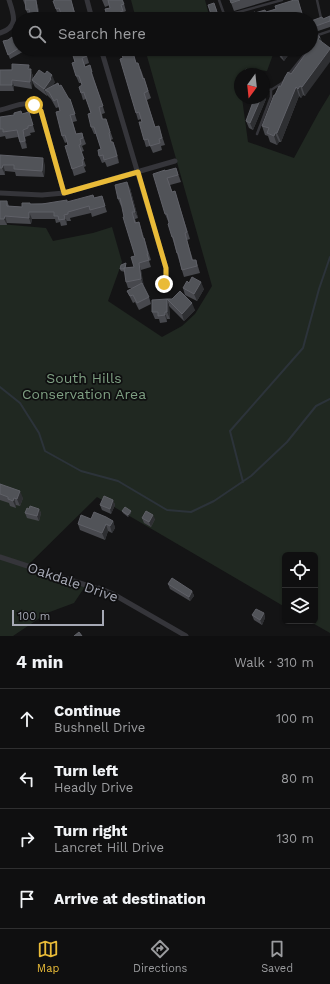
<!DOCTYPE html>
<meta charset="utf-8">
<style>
body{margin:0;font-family:"Work Sans",sans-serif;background:#181819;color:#f1f3f6}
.controls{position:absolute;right:12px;bottom:12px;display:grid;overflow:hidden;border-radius:6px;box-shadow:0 1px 3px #0004}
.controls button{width:36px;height:36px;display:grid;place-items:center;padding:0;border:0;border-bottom:1px solid #2f2f30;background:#0f0f10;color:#f1f3f6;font:20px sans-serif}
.compass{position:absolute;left:234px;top:68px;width:36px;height:36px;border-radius:50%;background:#0f0f10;box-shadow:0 1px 3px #0004;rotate:195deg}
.scale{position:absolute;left:12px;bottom:10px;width:92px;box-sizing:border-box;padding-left:4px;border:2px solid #a6a9b5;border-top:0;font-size:11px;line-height:14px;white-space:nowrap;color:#a6a9b5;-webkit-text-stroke:3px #0f0f10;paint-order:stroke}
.stop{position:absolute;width:12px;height:12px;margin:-9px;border:3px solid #e9bb38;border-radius:50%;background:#fff}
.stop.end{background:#e9bb38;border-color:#fff;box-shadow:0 1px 4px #0008}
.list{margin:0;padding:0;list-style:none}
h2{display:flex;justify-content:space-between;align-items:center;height:52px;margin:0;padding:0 16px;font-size:17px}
h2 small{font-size:13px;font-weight:400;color:#9b9c9f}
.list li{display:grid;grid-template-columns:26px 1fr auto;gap:12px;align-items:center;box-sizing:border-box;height:60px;padding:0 16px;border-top:1px solid #2f2f30}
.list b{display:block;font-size:15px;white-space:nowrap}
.list p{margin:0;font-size:13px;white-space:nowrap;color:#9b9c9f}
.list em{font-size:13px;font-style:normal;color:#9b9c9f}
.icon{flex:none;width:22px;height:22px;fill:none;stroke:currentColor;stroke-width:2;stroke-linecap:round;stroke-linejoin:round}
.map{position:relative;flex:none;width:330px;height:636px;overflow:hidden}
.search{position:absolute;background:#0f0f10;box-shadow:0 1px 3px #0004;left:12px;right:12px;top:12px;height:44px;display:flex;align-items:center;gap:10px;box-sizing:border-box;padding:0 14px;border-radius:22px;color:#9b9c9f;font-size:15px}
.sheet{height:292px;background:#0f0f10}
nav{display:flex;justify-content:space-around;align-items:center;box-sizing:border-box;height:56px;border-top:1px solid #2f2f30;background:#0f0f10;font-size:11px;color:#9b9c9f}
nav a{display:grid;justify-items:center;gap:2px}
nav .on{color:#e9bb38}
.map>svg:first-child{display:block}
.green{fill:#202821}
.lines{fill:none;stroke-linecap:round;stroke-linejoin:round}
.stream{stroke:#2c333a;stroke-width:2}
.lane{stroke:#35353a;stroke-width:2.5}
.street{stroke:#35353a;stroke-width:5}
.wall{fill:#47484d}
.shaded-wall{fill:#2e2f32}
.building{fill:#515358;stroke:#5f6067}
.route{stroke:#e9bb38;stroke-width:5}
.labels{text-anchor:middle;stroke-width:3.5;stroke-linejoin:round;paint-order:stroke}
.park-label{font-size:14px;fill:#7e9f82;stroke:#0f0f10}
.street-label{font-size:14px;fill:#a6a9b5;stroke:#0f0f10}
</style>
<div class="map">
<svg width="330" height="636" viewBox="0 0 330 636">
<rect width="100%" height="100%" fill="#141415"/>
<!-- green -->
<path class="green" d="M131,0H205L210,19H136Z
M145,49H275L267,71L252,69L245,71L243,74H240V98H242L248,142L294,158L319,112L330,94V633L309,621H315V555H285V607L97,497L27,566L86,585L74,603L47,613L13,636H0V224L46,228L53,241L93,233L112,227L122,262L108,301L162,337L182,326L195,314L212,286Z"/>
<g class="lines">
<!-- stream -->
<path class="stream" d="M0,387L20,403L39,433L45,451L81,471L118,481L167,510L191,512L214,501L251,476L287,442L316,406L330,399
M243,482L230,431L303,348L319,289L330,257"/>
<!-- lane -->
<path class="lane" d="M219,0L224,14L228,15L282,0
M317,0L321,18
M317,38L318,35L330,31
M288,75L309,49
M264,87L271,90L282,83L284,81
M257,134L271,97V90"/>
<!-- street -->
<path class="street" d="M87,0L92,19
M0,33C19,27 14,15 9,0
M101,49L166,268V278L163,284
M0,110C15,107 29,97 41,111L64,193
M0,193L42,195L64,193L175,161
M0,557L98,589L99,588L113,594L186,636"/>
</g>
<!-- wall -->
<path class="wall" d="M23,0H36L38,7L40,19H31L30,14H28L26,10L25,4V5Z
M71,0L77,19H62H63L61,15L58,16L56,9Z
M102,0H123L126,11L124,12L126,18L124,19H109L105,9L110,8V5L105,7Z
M230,0H271L234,11Z
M298,0L304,19H233L255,13L266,12L276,9Z
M208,5L216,8L219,19H212Z
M330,16V27L315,32L311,37V21L323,19Z
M320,37L322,42L305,96L303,95L301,98L299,96L281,142H279L277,145L270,142L268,136L265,135L262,126L275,95L281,86L313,45L312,40Z
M19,38V49H28L10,59L3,41L17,46Z
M69,49H85L89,63L84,65L85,67L92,72L94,79L105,113L102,114L103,119H106L113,139L111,140L112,142H113L116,149L119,163L107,167L105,162L102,163L99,156L101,149L96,134H94L91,127V113L86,99L83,100L81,93L82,85L81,83H79L76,76L75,62L71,50H70Z
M117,49H134V50L132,51L136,63L141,70L151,98L147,100L155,127L161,133L165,145L161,146L162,150L153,153L150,146L146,147L144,140L142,122L141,119L138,120L136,113L123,58L122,55L120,56Z
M287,50L289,54L284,61L280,57L279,53V51Z
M30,69L33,76V80L55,82L53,84L54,85L59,86L69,99H70L77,121L73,122L76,134L82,133L86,144L82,146L84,151L81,152L86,166L84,167L86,172L74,176L72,169L68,145L67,142L65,143L62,136L60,111L59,107L56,108L51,99L47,95V96L35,87L32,81V89L14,86V91H0V70Z
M266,99L253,130L249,128L246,121L253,103L252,102Z
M29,112L35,132L30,133L31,135L25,137L27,148L22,149L18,137L6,139L5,136L0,137V117L22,114Z
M0,155L45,165L44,177L16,176L15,172L5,171V175H0Z
M176,168L181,182L170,185L172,192L175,191L177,198L190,239L187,240L193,260H196L200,273L184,277L172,237L169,221H168L165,214V171Z
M130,188L138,218L135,219L136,222H139L151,260L149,261L151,267L141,270L143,286L149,297L151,304L139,310L135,302L133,303L127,291L134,288H128L126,282L125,272L121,271L120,269L126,266V268L134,267L135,256L122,205L121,206L118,199Z
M94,198L104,203L107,212L92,217L91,213L70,218L71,221H67V225L61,226L60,222L56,223L55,219H32L31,224L7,223V225H0V201H7L9,206L22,207L30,204L67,202Z
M189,283L204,289L197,301L185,295L183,288Z
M167,299L195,310L184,321L169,306Z
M169,306L170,319H167V322L160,323L159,319H155L152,312Z
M0,484L23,498L20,506L16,505V508L10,506L9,503L0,500Z
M113,500L115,505L111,514L102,510L100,505Z
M29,509H39L41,513L39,521L27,518L25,513Z
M122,511H131V513L128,517L123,513Z
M106,518L113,521L115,528L112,533L108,531L105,540L80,530L78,524L91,519Z
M142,518L155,519L151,527L144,523Z
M168,584L192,591L194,596L190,601L170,589Z
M264,613L265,618L262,625L254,620L252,615Z"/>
<!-- shaded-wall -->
<path class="shaded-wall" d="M36,0L38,7L40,19L38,15Z
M313,27L315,32L311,37V30Z
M320,37L324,46L318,39Z
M330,49V62L305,96L302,87Z
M287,50L289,54L284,61L282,56Z
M29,65L33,76L32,89L30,82Z
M52,75L55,82L53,84L54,86L45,90L47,95V96L44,89Z
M12,80L14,86V91L12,85Z
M300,86L303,95L301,98L298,89Z
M296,87L299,96L281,142L277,133Z
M264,95L266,99L253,130L250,123L261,98H264Z
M23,130L25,137L27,148L25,141Z
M275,133L279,142L277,145L274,136Z
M113,142L116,149L119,163Z
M43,158L45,165L44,177L42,171Z
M3,165L5,171V175L2,168Z
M127,182L130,188L138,218L135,212Z
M29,212L32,219L31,224L29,218Z
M64,215L67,221V225L65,219Z
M5,216L7,223V225L4,219Z
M139,222L141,228L151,260L143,238Z
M139,263L141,270L144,286L141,279Z
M201,282L204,289L197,301L194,294Z
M167,299L169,306L170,319L167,312Z
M192,303L195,310L184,321L182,314Z
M165,312L167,319V322L165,315Z
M20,491L23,498L20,506L17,499Z
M14,498L16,505V508L13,501Z
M113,500L115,505L111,514L110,509Z
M39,509L41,513L39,521L37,516Z
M131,511V513L128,517V515Z
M153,515L155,519L151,527L149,522Z
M113,521L115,528L112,533L110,526Z
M106,524L108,531L105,540L102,533Z
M192,591L194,596L190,601L189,597Z
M264,613L265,618L262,625L260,620Z"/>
<!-- building -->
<path class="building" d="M25,0H36L38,15L30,16L29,9L26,10Z
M56,0H71L75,15L74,16L75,19H62H63L59,8L56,9L53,1Z
M108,0H122L124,4L121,5L123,11L120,12L122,19H110L109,16H107L105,9L110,8Z
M230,0H240L231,3Z
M294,0H298L303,17L295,19H233L255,12V13L265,10L266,12L276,9L275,6Z
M214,3L218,15L212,17L208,5Z
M330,16V21L313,27L311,30V21L322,17L323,19Z
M316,34L320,37L318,39L330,48V49L302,87L300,86L298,89L296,87L277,133H275L274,136L267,133L269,128L262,126L274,95H275L279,86H281L285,77L288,72L291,74L309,49V50L311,49V48L315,43L312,40Z
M12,37L17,46L19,38V48L8,55L3,41L8,40Z
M71,49H85L87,56L82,58L85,67L90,65L92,72H91L103,106L99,107L102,119H106L110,132L109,133L111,142H113L117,156L104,160L103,155L99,156L98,150L101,149L94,127H91L88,114L91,113L84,93V92L81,93L79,87L82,85L79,76H76L72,63L75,62Z
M120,49H132L136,63H138L143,79L144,78L148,91L144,93L155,127L159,126L162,138L159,139L160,143L150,146L148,139L144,140L139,122H142L139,112L136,113L120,59L123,58Z
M280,49H286L287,50L282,56L279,53L280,51H279Z
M12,64L29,65L28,69H31L30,82L12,80V85H0V70H12Z
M246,69L251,72L250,74H244Z
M39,70L45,74L47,71L52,75L50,78L51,79L44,89L32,80Z
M58,83L59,86L61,85L69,99H70L75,114L70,115L76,134L82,133L83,138L80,139L81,144L79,145L84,159L82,160L83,165L72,169L65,146L68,145L65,135L62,136L56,112L60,111L57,99L54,101L49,92L45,90Z
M254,98H261L250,123L246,121L253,102H252Z
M21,111L22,114L29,112L33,125L28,126V128L23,130L25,141L20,142L17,130L3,132V129H0V117L14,115V113Z
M0,155L43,158L42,171L14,169V165H3L2,168H0Z
M176,168L178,175L167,178L172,192L175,191L187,232L185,233L192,260H196L197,266L182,270L178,253H177L173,237H172L168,224L169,223L167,214H165L153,174L165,170V171Z
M127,182L135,212H132L135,223L139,222L143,238H144L148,254H147L149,260L139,263L141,279L126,282L124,268L134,267L131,257L135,256L123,217H124L120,198L118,199L115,185Z
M93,195L94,198L102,196L105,206L90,210L89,206L68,212V214L64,215L65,219L59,220L58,216H54V212H29V218L5,216L4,219H0V201H7V206L22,207V203H30V204H42L67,200V202Z
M126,263L125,268H124V269H120L121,265Z
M192,277L201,282L194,294L183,288L187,281L189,283Z
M142,283L149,297L137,303L133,295L130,296L127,291Z
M180,291L192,303L182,314L167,299H172Z
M167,299V312H165V315L158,316V312H152V300Z
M0,484L20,491L17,499L14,498L13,501L8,499V497L0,494Z
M104,496L113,500L110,509L100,505Z
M30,506L39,509L37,516L25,513L27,508L29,509Z
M125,507L131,511L128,515L122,511Z
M146,511L153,515L149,522L142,518Z
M94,512L106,517L113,521L110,526L106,524L102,533L78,524L81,515L91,519Z
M172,578L192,591L189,597L168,584Z
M256,609L264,613L260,620L252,615Z
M79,632L82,636H74Z"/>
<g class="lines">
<!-- route -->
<path class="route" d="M34,105L41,111L64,193L138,172L166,268V278L164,284"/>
</g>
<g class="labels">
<!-- park labels -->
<g class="park-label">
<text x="84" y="383">South Hills<tspan x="84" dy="16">Conservation Area</tspan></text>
</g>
<!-- street labels -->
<g class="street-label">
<text transform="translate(73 582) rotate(19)" y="5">Oakdale Drive</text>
</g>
</g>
</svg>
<div class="controls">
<button><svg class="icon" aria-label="locate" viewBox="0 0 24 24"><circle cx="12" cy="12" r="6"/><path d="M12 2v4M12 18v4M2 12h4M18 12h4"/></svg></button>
<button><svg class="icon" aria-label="layers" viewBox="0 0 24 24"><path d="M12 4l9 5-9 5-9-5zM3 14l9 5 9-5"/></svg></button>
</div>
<svg class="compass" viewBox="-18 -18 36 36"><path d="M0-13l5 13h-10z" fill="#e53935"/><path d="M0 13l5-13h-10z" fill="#9b9c9f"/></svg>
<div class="scale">100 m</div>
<div class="stop" style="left:34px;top:105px"></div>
<div class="stop end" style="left:164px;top:284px"></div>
<div class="search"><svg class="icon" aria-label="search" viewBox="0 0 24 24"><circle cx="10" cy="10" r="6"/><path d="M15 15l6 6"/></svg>Search here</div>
</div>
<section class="sheet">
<h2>4 min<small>Walk · 310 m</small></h2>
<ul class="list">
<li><svg class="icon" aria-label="ahead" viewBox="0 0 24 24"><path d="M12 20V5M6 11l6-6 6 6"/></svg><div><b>Continue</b><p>Bushnell Drive</p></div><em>100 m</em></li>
<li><svg class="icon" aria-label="left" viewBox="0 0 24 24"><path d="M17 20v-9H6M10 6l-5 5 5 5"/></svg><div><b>Turn left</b><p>Headly Drive</p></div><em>80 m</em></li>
<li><svg class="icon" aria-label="right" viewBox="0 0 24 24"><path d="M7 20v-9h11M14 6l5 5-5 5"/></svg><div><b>Turn right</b><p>Lancret Hill Drive</p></div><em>130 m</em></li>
<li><svg class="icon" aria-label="arrive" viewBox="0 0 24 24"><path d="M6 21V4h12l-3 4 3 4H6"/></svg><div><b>Arrive at destination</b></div></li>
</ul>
</section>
<nav>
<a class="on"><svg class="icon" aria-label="map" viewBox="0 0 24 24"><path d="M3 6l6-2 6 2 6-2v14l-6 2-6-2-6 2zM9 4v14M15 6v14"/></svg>Map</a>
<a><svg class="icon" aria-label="directions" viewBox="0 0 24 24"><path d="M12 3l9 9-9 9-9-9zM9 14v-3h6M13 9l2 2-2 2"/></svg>Directions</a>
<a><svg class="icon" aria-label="saved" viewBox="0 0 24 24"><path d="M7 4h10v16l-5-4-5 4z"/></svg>Saved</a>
</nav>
